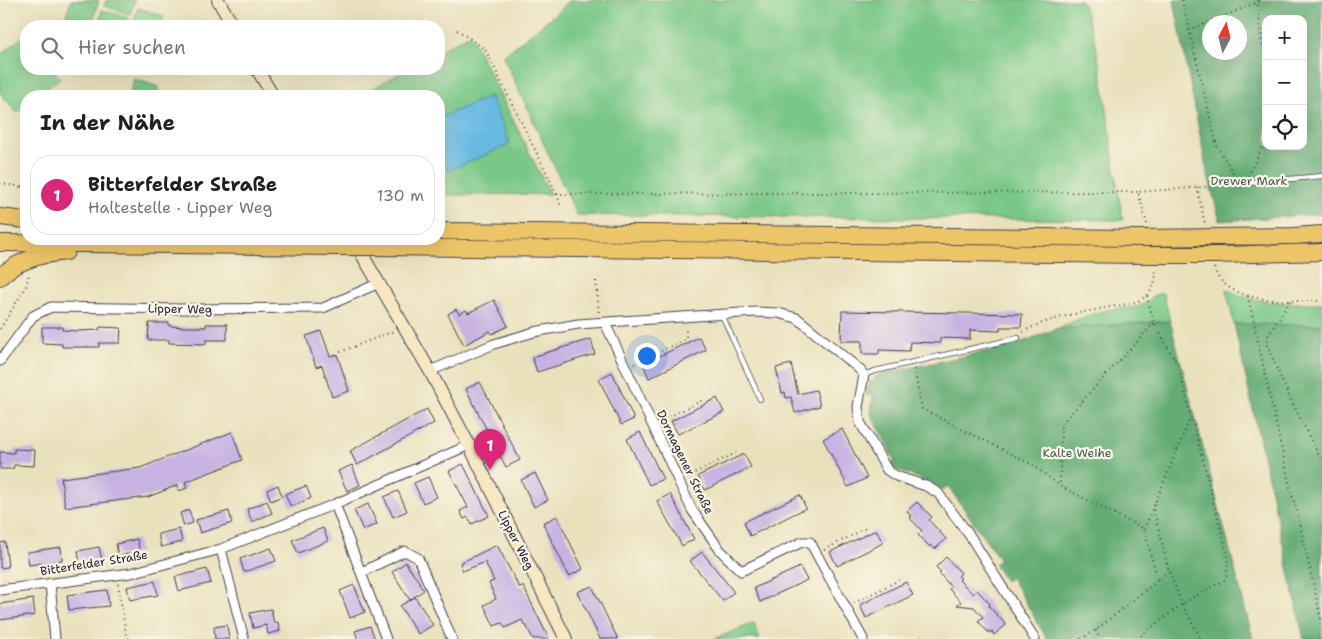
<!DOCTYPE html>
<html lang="de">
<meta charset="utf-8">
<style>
body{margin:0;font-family:"Shantell Sans",sans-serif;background:#f2f2f2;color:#202124}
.controls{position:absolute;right:15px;top:15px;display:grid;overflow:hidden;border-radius:10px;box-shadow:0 5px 20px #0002}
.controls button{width:45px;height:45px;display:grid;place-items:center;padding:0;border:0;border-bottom:1px solid #e0e0e0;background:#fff;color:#202124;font:25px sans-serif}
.compass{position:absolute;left:1202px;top:15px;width:45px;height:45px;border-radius:50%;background:#fff;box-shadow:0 5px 20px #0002;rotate:7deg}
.you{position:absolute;left:646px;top:355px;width:18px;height:18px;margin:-12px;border:4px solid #fff;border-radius:50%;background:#1a73e8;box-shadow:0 0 0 8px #1a73e833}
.badge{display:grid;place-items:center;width:32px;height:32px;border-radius:50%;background:#db2777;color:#fff;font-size:16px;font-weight:700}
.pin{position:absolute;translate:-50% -41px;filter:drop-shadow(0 1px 2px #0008)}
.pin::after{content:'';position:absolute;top:26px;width:18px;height:15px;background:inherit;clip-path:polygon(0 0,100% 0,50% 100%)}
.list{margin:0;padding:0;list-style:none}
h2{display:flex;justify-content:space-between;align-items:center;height:65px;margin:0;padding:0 20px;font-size:21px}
h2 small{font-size:16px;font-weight:400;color:#757577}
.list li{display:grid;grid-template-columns:32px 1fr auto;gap:15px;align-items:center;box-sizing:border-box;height:80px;margin:0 10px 10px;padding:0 10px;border:1px solid #e0e0e0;border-radius:20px}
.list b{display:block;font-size:19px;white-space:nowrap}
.list p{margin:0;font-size:16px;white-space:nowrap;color:#757577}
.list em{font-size:16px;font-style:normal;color:#757577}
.icon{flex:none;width:28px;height:28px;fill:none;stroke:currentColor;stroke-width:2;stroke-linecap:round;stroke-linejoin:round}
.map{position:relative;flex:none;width:1322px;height:639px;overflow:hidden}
.search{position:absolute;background:#fff;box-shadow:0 5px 20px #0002;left:20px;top:20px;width:425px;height:55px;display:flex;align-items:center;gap:12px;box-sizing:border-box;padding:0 18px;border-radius:20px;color:#757577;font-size:19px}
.panel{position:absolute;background:#fff;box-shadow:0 5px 20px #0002;left:20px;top:90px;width:425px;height:155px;border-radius:20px}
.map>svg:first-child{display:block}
.green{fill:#7ac887;stroke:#4e7561}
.forest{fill:#63ac74;stroke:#426758;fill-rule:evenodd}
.water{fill:#67bae3;stroke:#446e8f}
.building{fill:#c7b2e2}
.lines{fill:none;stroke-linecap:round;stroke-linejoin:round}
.lane-casing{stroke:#403f4e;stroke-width:6}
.street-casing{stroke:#403f4e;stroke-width:11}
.secondary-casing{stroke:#403f4e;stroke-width:14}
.highway-casing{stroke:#403f4e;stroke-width:18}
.path{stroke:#403f4e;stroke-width:2;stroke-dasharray:1 4;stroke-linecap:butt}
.lane{stroke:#fff;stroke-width:4.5}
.street{stroke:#fff;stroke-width:9}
.secondary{stroke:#f7e8c3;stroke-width:12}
.highway{stroke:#ecc569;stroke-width:16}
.highway-bridge-casing{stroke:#403f4e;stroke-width:18;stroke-linecap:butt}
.highway-bridge{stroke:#ecc569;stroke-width:16}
.labels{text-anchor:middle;stroke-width:4.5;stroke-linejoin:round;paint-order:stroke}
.park-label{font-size:12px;fill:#415c56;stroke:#fcf5e5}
.street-label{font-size:12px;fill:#22223b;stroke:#fcf5e5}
</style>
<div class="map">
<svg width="1322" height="639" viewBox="0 0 1322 639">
<rect width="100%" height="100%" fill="#fcf5e5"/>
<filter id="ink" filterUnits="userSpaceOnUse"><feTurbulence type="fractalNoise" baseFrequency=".02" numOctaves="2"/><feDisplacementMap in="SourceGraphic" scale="10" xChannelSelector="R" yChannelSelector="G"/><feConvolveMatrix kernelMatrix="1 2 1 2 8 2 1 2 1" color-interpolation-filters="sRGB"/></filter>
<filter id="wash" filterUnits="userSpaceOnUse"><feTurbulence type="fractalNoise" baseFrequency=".0096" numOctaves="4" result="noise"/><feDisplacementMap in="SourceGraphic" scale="20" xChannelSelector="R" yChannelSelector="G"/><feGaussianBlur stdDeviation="1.12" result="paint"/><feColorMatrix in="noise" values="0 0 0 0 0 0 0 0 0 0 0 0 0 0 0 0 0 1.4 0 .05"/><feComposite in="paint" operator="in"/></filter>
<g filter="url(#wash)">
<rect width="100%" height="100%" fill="#e9e1bc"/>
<!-- green -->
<path class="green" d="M71,0H99L91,26H63Z
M106,0H135L130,14L104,6Z
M570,0H1081C1087,17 1094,34 1097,52C1109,107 1112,164 1123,220L577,215L503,56L559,11Z
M138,8L164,16L161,26H132Z
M102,10L129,18L126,26H98Z
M470,34L550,194L439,195V96H359L408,69H439V51Z
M25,35L26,37V69H52L60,78L38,96H26V106L17,113L0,93V55Z
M134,79L159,87L157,96H129Z
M1226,289C1258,305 1287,303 1322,303V325L1234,324Z
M1163,293L1170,321L1056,329C1074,321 1093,312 1113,309C1124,307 1132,310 1144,304C1148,302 1150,300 1152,296Z
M754,623L760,639H714Z"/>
<!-- forest -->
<path class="forest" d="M1174,0H1322V214L1220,221L1207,172ZM1266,19H1303V146H1266ZM1210,22H1240V52H1210Z
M1170,321L1253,639H1047L1011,577L1005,581L994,564L1000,560L948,486L942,490L930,482L891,468L889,465L895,461L871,414L873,396L866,395C867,385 872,377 882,374L989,351L1022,342L1056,329Z
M1234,324L1322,325V639H1304Z"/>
<!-- water -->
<path class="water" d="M490,96L510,144L448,171L443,160L439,161V118Z"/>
<g id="blocks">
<!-- building -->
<path class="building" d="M494,300L508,326L492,334L490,331L464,345L448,314L456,309L459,314L466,310L468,313Z
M842,311L1022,314L1021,327H1000V331L970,330V339L940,338V343L910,342L909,351L879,350V354H862V341H841Z
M149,323H169V326L185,327H206V324H227V340H206V344L169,343V340H148Z
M42,327H62V330L78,331L99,330L100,327L121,328L120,343H99V347H62V344L42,343Z
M321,331L330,356L337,354L349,391L332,397L322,365L316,367L306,336Z
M699,337L706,350L649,378L643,364Z
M591,339L595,354L537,372L532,357Z
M791,364L798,394L816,390L820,406L795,413L791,397L786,398L785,392L782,393L776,368Z
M612,372L634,419L621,425L599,379Z
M480,382L520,460L506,467L466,389Z
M717,398L724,412L678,434L671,421Z
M427,409L434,423L357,465L350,451Z
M842,429L867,478L848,487L823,439Z
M232,432L242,460L185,482L187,488L179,491L178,485L148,497L65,507L61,478L140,468Z
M640,432L663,479L649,485L627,439Z
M14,449L35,450L34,466L14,465L13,469H0V452L14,453Z
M744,454L751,467L705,490L698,476Z
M463,464L489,516L472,524L468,517L464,519L460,511L468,507L449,471Z
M352,465L360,485L347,491L338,471Z
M535,473L548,500L534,507L521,480Z
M428,477L437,497L423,503L414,483Z
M278,485L282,496L271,501L267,490Z
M306,486L311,498L291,507L285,494Z
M398,491L407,511L393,517L384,497Z
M670,494L694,539L682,546L657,501Z
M800,495L806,508L750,536L744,522Z
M267,501L272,513L252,522L247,509Z
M917,502L932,517L929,520L946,539L935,549L932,546H929L918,535L922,531L909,517L911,516L907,511Z
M368,504L377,524L363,530L354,510Z
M189,510L193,523L184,526L180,513Z
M229,511L232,523L200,533L196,520Z
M557,516L583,569L569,576L543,523Z
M323,528L328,541L298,553L292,540Z
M179,529L182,542L161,547L158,534Z
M876,530L883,543L837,566L830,552Z
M137,539L140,552L118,556L116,544Z
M5,542L8,567L0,568V543Z
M497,545L519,587L523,586L549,639H533L526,625H524L522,620L505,628L502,623L494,626L484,605L496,599L489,583L494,581L485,562L463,571L460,563Z
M61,547L62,560L29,565L27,552Z
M99,547L102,560L80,564L78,551Z
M271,548L276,561L244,572L240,559Z
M702,552L734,592L723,601L690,561Z
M946,557L961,573L958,576L961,578L959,580L973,594L977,590L990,604L989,606L1006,625L994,635L992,632H988L978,621L983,617L974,607L957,605L961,602L949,589L951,587L939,573L941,572L936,567Z
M406,562L410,570H411L420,583L418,584L424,590L410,600L392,572Z
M800,567L807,580L760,602L754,588Z
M207,569L211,583L179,591L175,577Z
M155,581L158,595L130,600L127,587Z
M906,582L913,595L866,618L860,605Z
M354,585L365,612L350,618L340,591Z
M592,586L608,619L618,639H600L587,612L577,592Z
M107,590L109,606L69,610L67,595Z
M415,597L433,625L418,634L400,606Z
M33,599L35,615L0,620V604Z
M271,609L274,623L278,622L280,631L268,634L266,625L253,628L250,613Z
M227,625L229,639H215L214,627Z
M370,626L375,639H358L355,631Z"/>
</g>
</g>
<g filter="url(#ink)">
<use href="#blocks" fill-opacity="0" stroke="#403f4e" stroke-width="1"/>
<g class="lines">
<!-- lane casing -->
<g class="lane-casing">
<path id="lane" d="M1236,184L1322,176
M722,315L760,399
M864,375L875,371L1018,338"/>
</g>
<!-- street casing -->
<g class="street-casing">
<path id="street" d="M605,323L692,510L720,550L741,571L802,542H810L863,639
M0,361L33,316L51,307L184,309L323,308L379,283
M430,371L494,344L534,332L578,324L756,312L778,313L797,318L859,369L864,375L858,407L860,422L887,470L896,476L926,486L938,493L970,536L1035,639
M335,504L386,639
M221,549L244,639
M362,572L405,551L418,558L452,639
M50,583L55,639
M0,590L131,573L221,549L335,504L469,445"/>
</g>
<!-- secondary casing -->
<g class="secondary-casing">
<path id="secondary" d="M218,0L233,26
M257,69L273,96
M353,239L430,371L469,445L566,639"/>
</g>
<!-- highway casing -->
<g class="highway-casing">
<path id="highway" d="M0,217L26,220
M439,231L1142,238
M1215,237L1293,236L1322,234
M0,243L339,247
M376,247L1146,255
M1218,255L1322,252
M0,277C17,260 43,254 66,252"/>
</g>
<!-- path -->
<path class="path" d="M1182,0L1217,146L1234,174V177
M1257,0L1263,49L1266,52
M457,30L485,49L557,194L1138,192
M1189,30L1263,0
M1248,176L1264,144H1266
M0,184L18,186L26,190
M21,186L26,187
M1197,187L1205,224
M557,194L561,207
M1147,224L1138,192L1230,185
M1214,268C1225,305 1292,301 1322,301
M596,281L599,314
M1147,296L1154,323L1179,367L1191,417L1153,508L1169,571L1182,604L1201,639
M1248,296L1291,492L1297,511L1322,623
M1290,301L1268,336L1267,345L1287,392L1322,462
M1154,323L1061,424L1060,486L1144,529L1158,581
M0,329L26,287L29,274
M1023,332C1042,320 1082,312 1105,308C1117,305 1136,305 1146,296C1154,290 1157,277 1155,268
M340,352L394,331
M634,364L686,339V327
M914,369L922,409L1033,465L1060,486
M660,421L703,400
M686,477L736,453
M1144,529L1153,508
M824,550L866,528
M118,584L126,634L129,639
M854,603L899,580
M1096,630L1100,639
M917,639L924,636
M1081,639L1096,630L1169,571
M1137,639L1182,604L1226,579L1228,557L1192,418"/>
<!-- lane -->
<use href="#lane" class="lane"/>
<!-- street -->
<use href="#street" class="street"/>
<!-- secondary -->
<use href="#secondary" class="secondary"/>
<!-- highway -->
<use href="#highway" class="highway"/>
<!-- highway-bridge casing -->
<g class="highway-bridge-casing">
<path id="highway-bridge" d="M1142,238L1215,237
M339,247H376
M1146,255H1218"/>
</g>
<!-- highway-bridge -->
<use href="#highway-bridge" class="highway-bridge"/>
</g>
</g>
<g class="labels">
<!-- park labels -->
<g class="park-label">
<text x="1249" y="185">Drewer Mark</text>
<text x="1077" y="457">Kalte Weihe</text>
</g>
<!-- street labels -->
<g class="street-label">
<text transform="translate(180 309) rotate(1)" y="4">Lipper Weg</text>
<text transform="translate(685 462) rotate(64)" y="4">Dormagener Straße</text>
<text transform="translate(516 540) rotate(63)" y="4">Lipper Weg</text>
<text transform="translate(94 563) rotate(-9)" y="4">Bitterfelder Straße</text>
</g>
</g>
</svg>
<div class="controls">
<button>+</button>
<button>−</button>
<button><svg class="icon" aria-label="locate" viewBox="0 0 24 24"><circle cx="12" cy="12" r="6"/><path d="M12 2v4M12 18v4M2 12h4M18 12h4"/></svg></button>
</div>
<svg class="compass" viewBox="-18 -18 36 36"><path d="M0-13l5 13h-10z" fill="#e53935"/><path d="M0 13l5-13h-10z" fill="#757577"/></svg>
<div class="you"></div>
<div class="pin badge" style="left:490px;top:470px">1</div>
<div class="search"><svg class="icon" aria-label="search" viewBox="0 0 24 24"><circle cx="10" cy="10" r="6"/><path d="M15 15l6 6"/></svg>Hier suchen</div>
<section class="panel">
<h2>In der Nähe<small></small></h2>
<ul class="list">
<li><span class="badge">1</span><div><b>Bitterfelder Straße</b><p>Haltestelle · Lipper Weg</p></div><em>130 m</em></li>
</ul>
</section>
</div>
